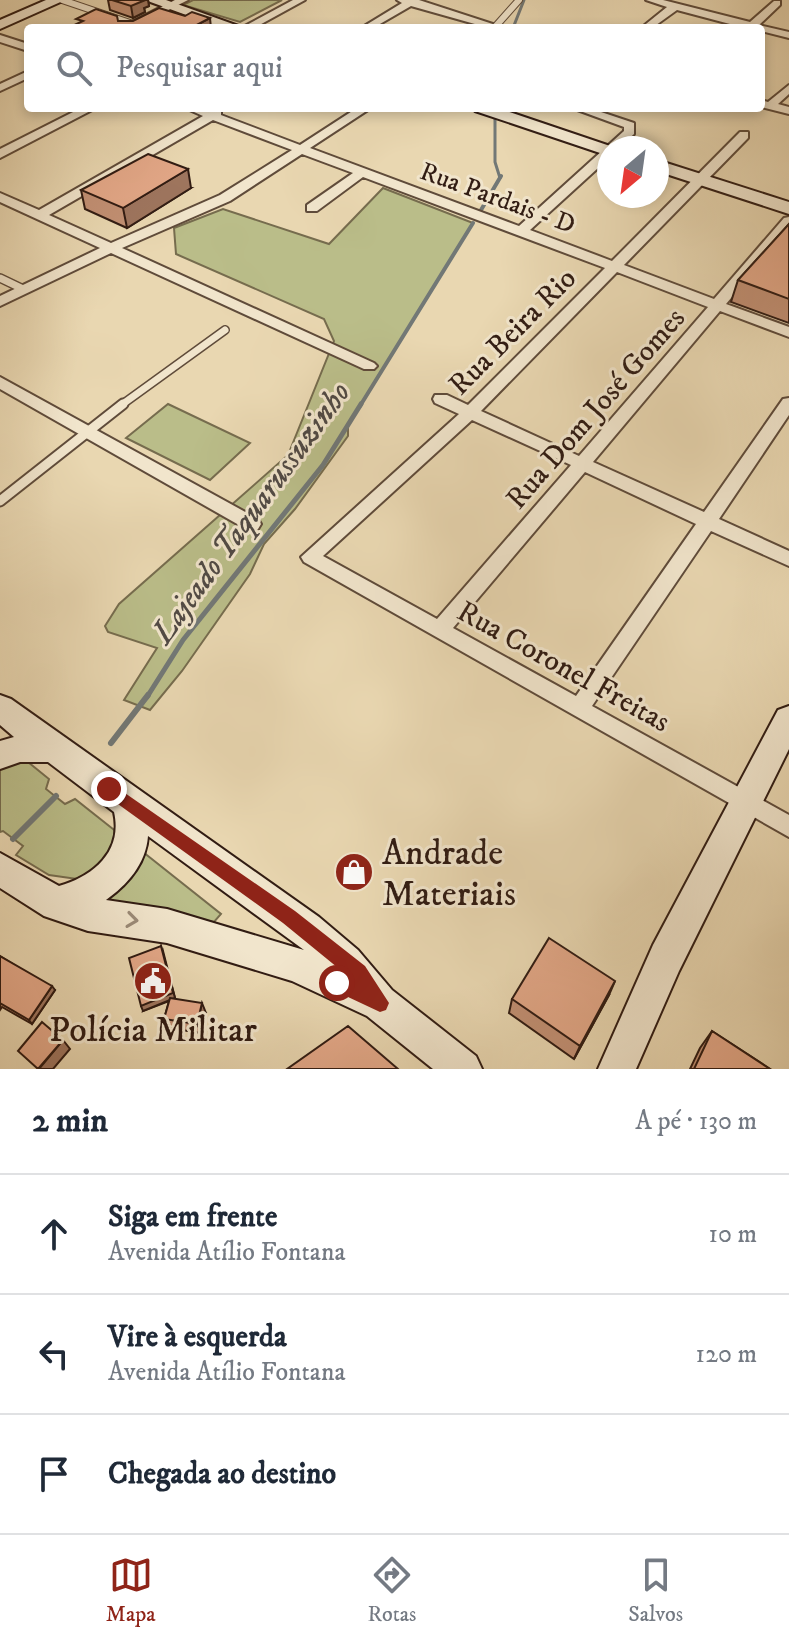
<!DOCTYPE html>
<html lang="pt">
<meta charset="utf-8">
<style>
body{margin:0;font-family:"IM FELL DW Pica",serif;background:#f6f6f7;color:#1f2937}
.compass{position:absolute;left:597px;top:136px;width:72px;height:72px;border-radius:50%;background:#fff;box-shadow:0 4px 12px #0003;rotate:209deg}
.stop{position:absolute;width:24px;height:24px;margin:-18px;border:6px solid #8f2418;border-radius:50%;background:#fff}
.stop.end{background:#8f2418;border-color:#fff;box-shadow:0 2px 8px #0008}
.list{margin:0;padding:0;list-style:none}
h2{display:flex;justify-content:space-between;align-items:center;height:104px;margin:0;padding:0 32px;font-size:34px}
h2 small{font-size:26px;font-weight:400;color:#747a83}
.list li{display:grid;grid-template-columns:52px 1fr auto;gap:24px;align-items:center;box-sizing:border-box;height:120px;padding:0 32px;border-top:2px solid #e0e1e3}
.list b{display:block;font-size:30px;white-space:nowrap}
.list p{margin:0;font-size:26px;white-space:nowrap;color:#747a83}
.list em{font-size:26px;font-style:normal;color:#747a83}
.icon{flex:none;width:44px;height:44px;fill:none;stroke:currentColor;stroke-width:2;stroke-linecap:round;stroke-linejoin:round}
.map{position:relative;flex:none;width:789px;height:1069px;overflow:hidden}
.search{position:absolute;background:#fff;box-shadow:0 4px 12px #0003;left:24px;right:24px;top:24px;height:88px;display:flex;align-items:center;gap:20px;box-sizing:border-box;padding:0 28px;border-radius:8px;color:#747a83;font-size:30px}
.sheet{height:464px;background:#fff}
nav{display:flex;justify-content:space-around;align-items:center;box-sizing:border-box;height:112px;border-top:2px solid #e0e1e3;background:#fff;font-size:22px;color:#747a83}
nav a{display:grid;justify-items:center;gap:4px}
nav .on{color:#8f2418}
.map>svg:first-child{display:block}
.green{fill:#babd89;stroke:#766c4e;stroke-width:2}
.lines{fill:none;stroke-linecap:round;stroke-linejoin:round}
.stream-far3{stroke:#727876;stroke-width:3}
.stream-far2{stroke:#727876;stroke-width:4}
.stream-far1{stroke:#727876;stroke-width:5}
.stream{stroke:#727876;stroke-width:6}
.lane-far2-casing{stroke:#5f4b3a;stroke-width:8}
.lane-far1-casing{stroke:#5f4b3a;stroke-width:10}
.lane-casing{stroke:#5f4b3a;stroke-width:13}
.street-casing{stroke:#5f4b3a;stroke-width:4}
.secondary-casing{stroke:#311c13;stroke-width:4}
.lane-far2{stroke:#f1e5cc;stroke-width:6}
.lane-far1{stroke:#f1e5cc;stroke-width:7}
.lane{stroke:#f1e5cc;stroke-width:9}
.street{fill:#f1e5cc;fill-rule:evenodd}
.secondary{fill:#f1e5cc;fill-rule:evenodd}
.wall{fill:#c29074;stroke:#311c13;stroke-width:2}
.shaded-wall{fill:#9e755e;stroke:#311c13;stroke-width:2}
.building{fill:#e2a787;stroke:#311c13;stroke-width:2}
.oneway{stroke:#9b8b79}
.route{fill:#8f2418}
.labels{text-anchor:middle;stroke-width:6;stroke-linejoin:round;paint-order:stroke}
.far-street-label{font-size:26px;fill:#311c13;stroke:#f1e5cc}
.street-label{font-size:30px;fill:#311c13;stroke:#f1e5cc}
.water-label{font-size:32px;font-style:italic;fill:#514a45;stroke:#f1e5cc}
.near-poi-label{font-size:36px;fill:#311c13;stroke:#f1e5cc;text-anchor:start}
</style>
<div class="map">
<svg width="789" height="1069" viewBox="0 0 789 1069">
<rect width="100%" height="100%" fill="#e9d7b1"/>
<filter id="stains"><feTurbulence type="fractalNoise" baseFrequency=".0025" numOctaves="4"/><feColorMatrix values="0 0 0 0 .2 0 0 0 0 .09 0 0 0 0 .02 0 0 0 .5 -.17"/></filter>
<radialGradient id="worn" r=".72"><stop offset=".6" stop-color="#630" stop-opacity="0"/><stop offset="1" stop-color="#630" stop-opacity=".3"/></radialGradient>
<!-- green -->
<path class="green" d="M193,0H282L240,22L183,5Z
M383,188L473,223L348,425V436L295,509L264,544L250,574L182,671L150,710L124,700L157,648L108,632L105,626L119,604L288,455L334,341L324,319L176,254L174,228L223,209L329,244Z
M168,404L250,443L210,480L126,438Z
M23,758L49,779L46,789L65,804L75,799L118,833L105,863L77,879L49,875L16,855L23,846L3,831L0,832V766Z
M143,852L221,914L214,922L107,905L104,897Z"/>
<g class="lines">
<!-- stream-far3 -->
<path class="stream-far3" d="M513,28L524,0
M495,118V162L500,178"/>
<!-- stream-far2 -->
<path class="stream-far2" d="M481,210L501,176
M360,406L473,223"/>
<!-- stream-far1 -->
<path class="stream-far1" d="M147,697L183,640L323,465L361,404"/>
<!-- stream -->
<path class="stream" d="M111,743L148,695
M13,839L56,796"/>
<!-- lane-far2 casing -->
<g class="lane-far2-casing">
<path id="lane-far2" d="M62,0L133,24
M495,27L519,0"/>
</g>
<!-- lane-far1 casing -->
<g class="lane-far1-casing">
<path id="lane-far1" d="M0,278L23,289
M120,406L225,330"/>
</g>
<!-- lane casing -->
<g class="lane-casing">
<path id="lane" d="M0,501L123,404"/>
</g>
<!-- street casing -->
<g class="street-casing">
<path id="street" d="M175,0H188L133,28H120Z
M293,0H305L254,28H241Z
M397,0H419L505,28H489L411,6L373,28H361L402,3Z
M646,0H663L750,22L774,1H780V5L759,25L789,32V38L761,31V28H745L677,10L652,28H641L667,7Z
M0,35L28,44V51L0,42Z
M28,71V78L0,91V84Z
M789,85V94L778,104L789,107V114L761,107V100L768,102Z
M81,108H96L0,158V149Z
M185,108L221,111V115L300,145L357,108H371L310,148L519,226L624,131V127L572,108H589L634,123V134L619,148H609V158L530,230L612,261L740,132H748V138L624,265L714,299L784,218L789,217V229L726,304L789,327V337L720,311L593,462L704,512L783,399L789,398V415L719,519L789,551V566L711,531L592,706L789,815V837L304,562L301,557L459,414L435,403L433,399L435,395H447L468,405L605,268L363,177L317,211H307V205L353,173L302,154L230,201L122,248L374,363L377,366L374,369H364L111,253L0,306V296L100,248L0,202V193L39,210L203,116ZM213,120L292,150L220,195L111,243L49,215ZM617,272L708,307L579,456L481,411ZM472,420L571,465L437,619L323,556ZM585,472L696,524L576,696L453,628Z
M0,377L258,519L261,524L258,529H246L0,389Z"/>
</g>
<!-- secondary casing -->
<g class="secondary-casing">
<path id="secondary" d="M46,0H65L0,29V20Z
M145,0H166L244,28H222Z
M473,108H498L616,148H609V155L603,154L475,111Z
M657,160L789,202V214L657,171Z
M0,695L11,699L319,917L358,950L392,990L476,1056L482,1069H433L367,1016L292,981L167,943L88,931L44,916L0,888V853L59,886C94,876 123,851 114,812L48,762H20L0,769V741L14,737L0,725ZM148,836L304,950L167,909L106,900C127,885 146,864 148,836Z
M789,706V749L679,971L636,1069H598L653,945L778,710Z"/>
</g>
<!-- lane-far2 -->
<use href="#lane-far2" class="lane-far2"/>
<!-- lane-far1 -->
<use href="#lane-far1" class="lane-far1"/>
<!-- lane -->
<use href="#lane" class="lane"/>
<!-- street -->
<use href="#street" class="street"/>
<!-- secondary -->
<use href="#secondary" class="secondary"/>
</g>
<!-- wall -->
<path class="wall" d="M108,0H148L149,6L144,8L145,12L133,18L110,10Z
M191,188L127,228L85,209L81,190Z
M789,224V323L731,302L738,280Z
M163,951L175,998L173,999L206,1013L201,1033L169,1028L164,1019L169,1001L143,1011Z
M0,956L55,990L32,1024L2,1007L0,1010Z
M609,995L574,1059L509,1013L512,999Z
M712,1031L770,1069H690L700,1048Z"/>
<!-- shaded-wall -->
<path class="shaded-wall" d="M138,0H148L149,6L144,8L145,12L133,18L131,6Z
M210,18L211,28H191Z
M188,169L191,188L127,228L123,208Z
M161,946L175,998L143,1011L141,1006Z
M615,981L609,995L574,1059L580,1046Z
M52,986L55,990L32,1024L29,1020Z
M202,1003L206,1013L201,1033L197,1024Z
M63,1040L70,1049L53,1069H39Z"/>
<!-- building -->
<path class="building" d="M112,0H140L143,1L131,6Z
M159,8L185,16L192,12L210,18L191,28H68L83,21L76,19L96,9L117,16L118,21H133Z
M148,154L188,169L123,208L81,190Z
M789,224V299L738,280Z
M549,938L615,981L580,1046L512,999Z
M161,946L173,993L141,1006L129,958Z
M0,956L52,986L29,1020L0,1003Z
M170,998L202,1003L197,1024L164,1019Z
M42,1022L63,1040L38,1069L18,1051Z
M348,1026L398,1069H287Z
M712,1031L770,1069H694Z"/>
<!-- one-way arrows -->
<defs><path id="oneway-chevron" d="M-2-3.5L2.5 0L-2 3.5" fill="none" stroke-width="1.6" stroke-linecap="round" stroke-linejoin="round" transform="scale(2)"/></defs>
<use class="oneway" href="#oneway-chevron" transform="translate(132 920) rotate(8)"/>
<!-- route -->
<path class="route" d="M109,782L295,911L365,966L389,1003L386,1010L380,1012L331,989L328,983L331,976L337,974L354,981L283,923L104,794L101,789Z"/>
<!-- icons -->
<defs>
<g id="shop-disc" transform="scale(2)"><circle r="9.5" fill="#8f2418" stroke="#f1e5cc"/><path d="M-5-2.5h2.3a2.7 3.5 0 0 1 5.4 0H5L5.5 6h-11ZM-1.5-2.5h3a1.5 2.3 0 0 0-3 0Z" fill="#fff"/></g>
<g id="civic-disc" transform="scale(2)"><circle r="9.5" fill="#8f2418" stroke="#f1e5cc"/><path d="M-.6-6.5H3V-4.5H.6V-3L4-1V1h2V6H-6V1h2V-1L-.6-3ZM-1.2 2.5V6h2.4V2.5Z" fill="#fff"/></g>
</defs>
<g fill-rule="evenodd">
<use href="#shop-disc" x="354" y="872"/>
<use href="#civic-disc" x="153" y="981"/>
</g>
<g class="labels">
<!-- far-street labels -->
<g class="far-street-label">
<text transform="translate(498 197) rotate(20)" y="9">Rua Pardais - D</text>
</g>
<!-- street labels -->
<g class="street-label">
<text transform="translate(512 331) rotate(-45)" y="10">Rua Beira Rio</text>
<text transform="translate(595 408) rotate(-49)" y="10">Rua Dom José Gomes</text>
<text transform="translate(564 666) rotate(29)" y="10">Rua Coronel Freitas</text>
</g>
<!-- water labels -->
<g class="water-label">
<text transform="translate(250 512) rotate(-54)" y="11">Lajeado Taquarussuzinho</text>
</g>
<!-- near-poi labels -->
<g class="near-poi-label">
<text x="382" y="864">Andrade<tspan x="382" dy="41">Materiais</tspan></text>
<text x="153" y="1041" text-anchor="middle">Polícia Militar</text>
</g>
</g>
<rect width="100%" height="100%" filter="url(#stains)"/>
<rect width="100%" height="100%" fill="url(#worn)"/>
</svg>
<svg class="compass" viewBox="-18 -18 36 36"><path d="M0-13l5 13h-10z" fill="#e53935"/><path d="M0 13l5-13h-10z" fill="#747a83"/></svg>
<div class="stop" style="left:337px;top:983px"></div>
<div class="stop end" style="left:109px;top:789px"></div>
<div class="search"><svg class="icon" aria-label="search" viewBox="0 0 24 24"><circle cx="10" cy="10" r="6"/><path d="M15 15l6 6"/></svg>Pesquisar aqui</div>
</div>
<section class="sheet">
<h2>2 min<small>A pé · 130 m</small></h2>
<ul class="list">
<li><svg class="icon" aria-label="ahead" viewBox="0 0 24 24"><path d="M12 20V5M6 11l6-6 6 6"/></svg><div><b>Siga em frente</b><p>Avenida Atílio Fontana</p></div><em>10 m</em></li>
<li><svg class="icon" aria-label="left" viewBox="0 0 24 24"><path d="M17 20v-9H6M10 6l-5 5 5 5"/></svg><div><b>Vire à esquerda</b><p>Avenida Atílio Fontana</p></div><em>120 m</em></li>
<li><svg class="icon" aria-label="arrive" viewBox="0 0 24 24"><path d="M6 21V4h12l-3 4 3 4H6"/></svg><div><b>Chegada ao destino</b></div></li>
</ul>
</section>
<nav>
<a class="on"><svg class="icon" aria-label="map" viewBox="0 0 24 24"><path d="M3 6l6-2 6 2 6-2v14l-6 2-6-2-6 2zM9 4v14M15 6v14"/></svg>Mapa</a>
<a><svg class="icon" aria-label="directions" viewBox="0 0 24 24"><path d="M12 3l9 9-9 9-9-9zM9 14v-3h6M13 9l2 2-2 2"/></svg>Rotas</a>
<a><svg class="icon" aria-label="saved" viewBox="0 0 24 24"><path d="M7 4h10v16l-5-4-5 4z"/></svg>Salvos</a>
</nav>
